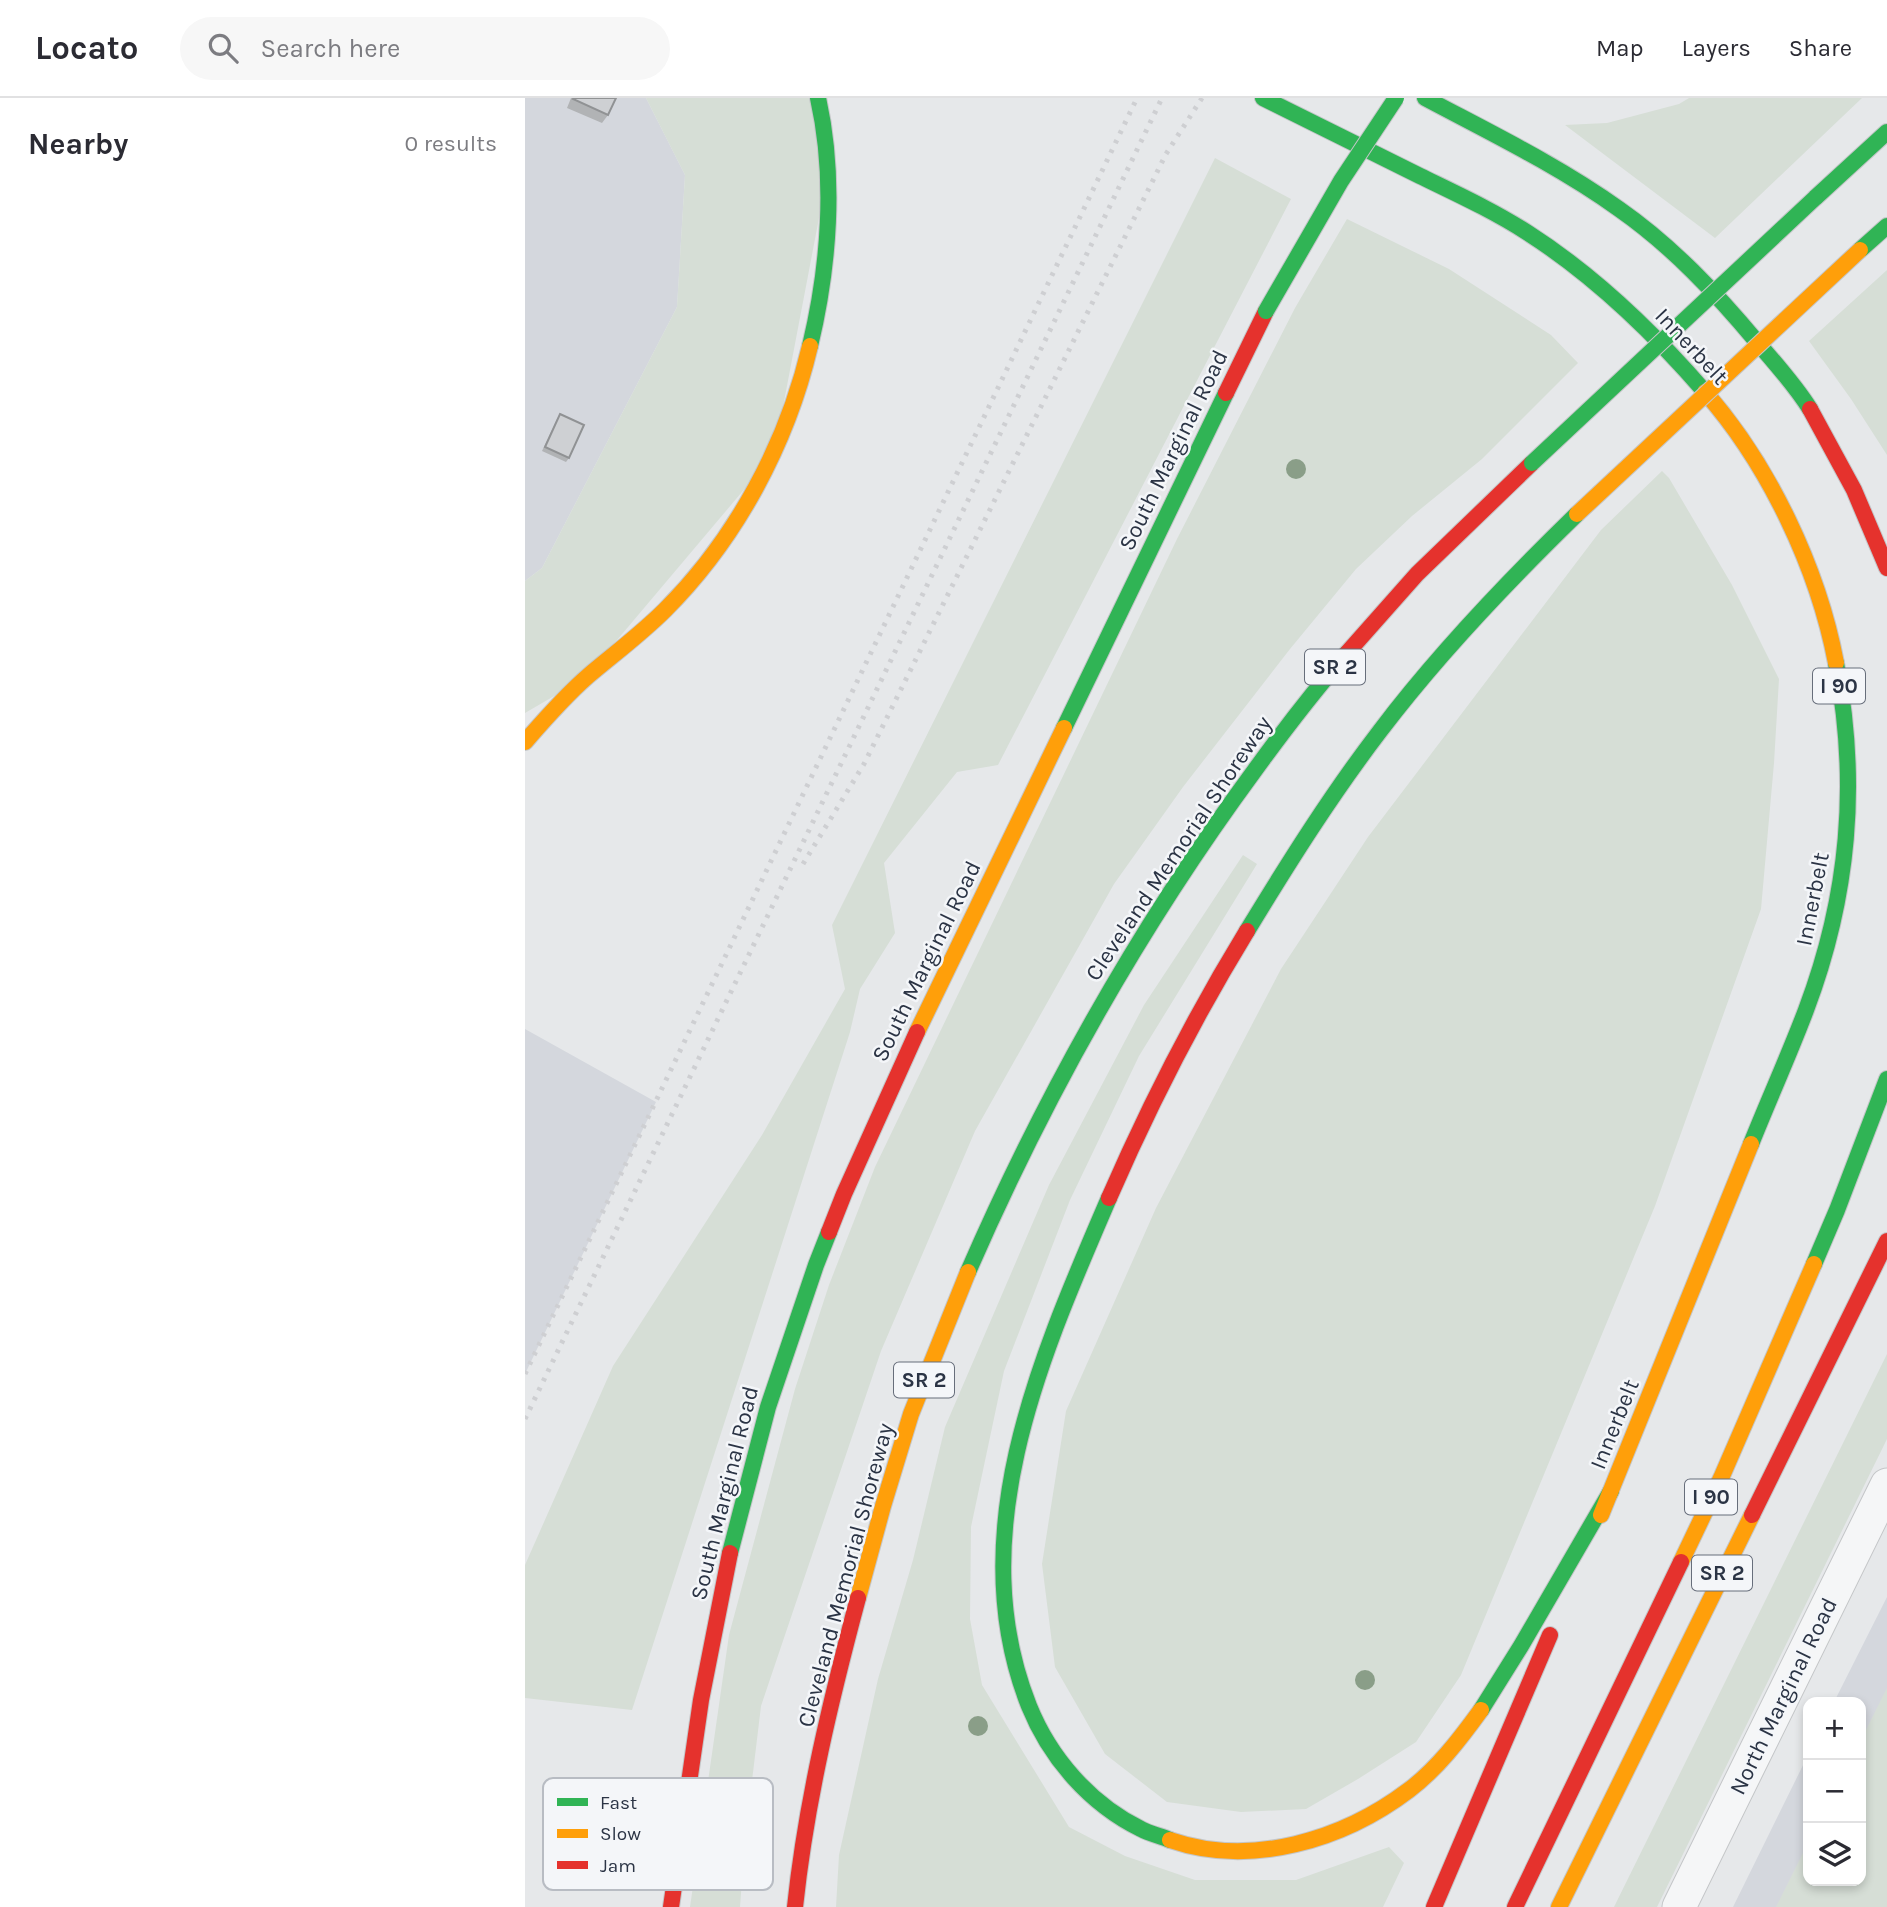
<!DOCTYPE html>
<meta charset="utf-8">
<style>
body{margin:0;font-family:Karla,sans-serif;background:#f7f7f7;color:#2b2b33}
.controls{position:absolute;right:21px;bottom:21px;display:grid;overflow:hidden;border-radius:14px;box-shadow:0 4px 10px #0003}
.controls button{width:63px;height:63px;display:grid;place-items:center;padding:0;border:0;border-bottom:2px solid #e1e1e2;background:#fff;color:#2b2b33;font:35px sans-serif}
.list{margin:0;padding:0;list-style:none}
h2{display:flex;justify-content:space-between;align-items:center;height:91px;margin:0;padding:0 28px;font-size:30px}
h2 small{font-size:23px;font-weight:400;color:#7c7c81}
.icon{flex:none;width:38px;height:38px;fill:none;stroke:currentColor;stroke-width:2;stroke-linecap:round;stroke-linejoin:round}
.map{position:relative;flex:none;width:1362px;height:1809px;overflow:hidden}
header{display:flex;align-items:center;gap:42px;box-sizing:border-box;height:98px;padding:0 35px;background:#fff;border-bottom:2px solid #e1e1e2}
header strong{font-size:33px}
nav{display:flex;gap:38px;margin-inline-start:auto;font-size:24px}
.search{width:490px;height:63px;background:#f7f7f7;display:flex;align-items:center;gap:18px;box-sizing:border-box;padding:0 24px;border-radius:38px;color:#7c7c81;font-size:26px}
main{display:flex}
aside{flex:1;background:#fff}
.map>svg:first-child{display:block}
.built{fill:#d4d7dd}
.green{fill:#d6ded6}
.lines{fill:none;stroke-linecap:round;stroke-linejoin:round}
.street-casing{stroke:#c4c6c8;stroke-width:35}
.fast-casing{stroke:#c4c6c8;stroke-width:18}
.slow-casing{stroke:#c4c6c8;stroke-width:18}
.jam-casing{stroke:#c4c6c8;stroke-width:18}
.street{stroke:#f5f6f7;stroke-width:33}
.fast{stroke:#30b455;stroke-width:16}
.slow{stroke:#ff9f0a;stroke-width:16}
.jam{stroke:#e5322d;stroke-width:16}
.rail{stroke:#cecfd2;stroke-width:5;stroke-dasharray:3.5 7;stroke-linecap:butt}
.fast-bridge-casing{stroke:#c4c6c8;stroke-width:18;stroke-linecap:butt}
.slow-bridge-casing{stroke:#c4c6c8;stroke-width:18;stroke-linecap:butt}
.fast-bridge{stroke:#30b455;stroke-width:16}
.slow-bridge{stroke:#ff9f0a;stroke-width:16}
.tree{fill:#8a9e88}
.wall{fill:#b1b3b5}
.building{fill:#ced0d3;stroke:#909294;stroke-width:2}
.labels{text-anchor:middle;stroke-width:5;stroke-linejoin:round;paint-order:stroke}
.shield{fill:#f4f6f9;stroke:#676e7b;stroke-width:2}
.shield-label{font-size:21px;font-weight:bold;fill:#2b3445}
.street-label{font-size:23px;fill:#2b3445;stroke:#f4f6f9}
.key{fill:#f4f6f9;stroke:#b8bcc3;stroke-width:2}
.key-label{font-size:19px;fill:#2b3445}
</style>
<header>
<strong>Locato</strong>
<div class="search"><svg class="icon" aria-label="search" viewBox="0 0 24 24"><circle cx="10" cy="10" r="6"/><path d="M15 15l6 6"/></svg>Search here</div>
<nav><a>Map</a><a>Layers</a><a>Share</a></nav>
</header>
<main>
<aside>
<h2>Nearby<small>0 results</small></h2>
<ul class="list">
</ul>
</aside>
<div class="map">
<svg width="1362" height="1809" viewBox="0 0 1362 1809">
<rect width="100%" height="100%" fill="#e6e8ea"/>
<!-- built -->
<path class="built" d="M0,0H121L160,77L152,209L17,470L0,483Z
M0,931L131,1004L0,1276Z
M1362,1499V1809H1208L1283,1657V1783H1336V1604H1309Z"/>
<!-- green -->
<path class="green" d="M121,0H293L302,78L249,356L60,580L0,615V483L17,470L152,209L160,77Z
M1164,0H1337L1190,140L1040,27L1082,25L1154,6Z
M690,60L766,101L473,667L432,674L359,765L370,835L335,891L325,934L107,1612L0,1600V1467L88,1268L237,1037L320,891L307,827Z
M822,121L924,171L1026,237L1053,265L957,361L887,418L831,471L765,551L658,689L589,786L450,1033L356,1253L236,1608L220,1741L215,1809H165L204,1537L270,1291L304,1187L350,1069L652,441L770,210Z
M1362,172V357L1326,301L1284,243Z
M1137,373L1144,380L1207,487L1254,581L1249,665L1236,811L1130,1108L936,1577L891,1644L833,1681L781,1711L716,1714L642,1704L580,1656L530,1569L517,1466L541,1313L631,1110L756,871L843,739L1076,432Z
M718,757L732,766L614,958L545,1102L479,1273L446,1429L445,1521L457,1587L544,1729L600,1758L670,1782H771L864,1749L879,1765L858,1809H311L314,1757L353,1581L388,1462L420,1329L524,1087L619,907Z
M1362,1256V1341L1132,1809H1089Z
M1362,1590V1809H1251L1283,1745V1783H1336V1642Z"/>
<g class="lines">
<!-- street casing -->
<g class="street-casing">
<path id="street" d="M1154,1809L1362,1387"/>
</g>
<!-- fast casing -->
<g class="fast-casing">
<path id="fast" d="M738,0C790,26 843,52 895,78C932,96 969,113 1003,135C1070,178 1128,234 1180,294
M900,0C966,35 1034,68 1094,111C1147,148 1191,195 1232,244C1251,266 1270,287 1285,311
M1290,100L1362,34
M1335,152L1362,128
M285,248C304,169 311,80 293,0
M539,630L701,295
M722,833C764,764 806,697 855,633C914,555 982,484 1052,416
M1226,1046C1244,1001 1264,957 1281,912C1324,798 1334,685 1311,565
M584,1100C516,1258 436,1437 504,1608C525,1660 565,1706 616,1731C625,1736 636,1738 645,1742
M1289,1166L1312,1112L1362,981
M443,1174C520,997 615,828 730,672C759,632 789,593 822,555
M205,1455L243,1309L291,1167L304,1134
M956,1612L996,1548L1086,1393"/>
</g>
<!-- slow casing -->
<g class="slow-casing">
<path id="slow" d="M1180,294C1244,367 1293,470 1311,565
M0,644C19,622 40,598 63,578C89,556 116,536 140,512C211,441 262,346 285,248
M392,934L539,630
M1076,1417L1226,1046
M1156,1464L1197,1378L1289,1166
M333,1500L358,1408L386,1316L443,1174
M645,1742C726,1770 818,1742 884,1692C912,1671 935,1641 956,1612
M1034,1809L1227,1417"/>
</g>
<!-- jam casing -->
<g class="jam-casing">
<path id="jam" d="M701,295L741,213
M1285,311L1329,392L1362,470
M822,555L892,476L1007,365
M584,1100C624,1008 670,918 722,833
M304,1134L319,1096L392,934
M1227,1417L1362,1143
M146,1809L176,1602L205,1455
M270,1809C281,1704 306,1601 333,1500
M909,1809L1025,1537
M990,1809L1156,1464"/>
</g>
<!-- street -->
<use href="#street" class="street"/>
<!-- fast -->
<use href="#fast" class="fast"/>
<!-- slow -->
<use href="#slow" class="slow"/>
<!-- jam -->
<use href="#jam" class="jam"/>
<!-- rail -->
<path class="rail" d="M278,766L339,666L641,56L677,0
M0,1276L612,0
M0,1321L637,0"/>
<!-- fast-bridge casing -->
<g class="fast-bridge-casing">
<path id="fast-bridge" d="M741,213L816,83L871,0
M1007,365L1290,100"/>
</g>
<!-- slow-bridge casing -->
<g class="slow-bridge-casing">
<path id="slow-bridge" d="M1052,416L1335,152"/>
</g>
<!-- fast-bridge -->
<use href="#fast-bridge" class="fast-bridge"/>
<!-- slow-bridge -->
<use href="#slow-bridge" class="slow-bridge"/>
</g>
<!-- trees -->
<g class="tree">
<circle cx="771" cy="371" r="10"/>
<circle cx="840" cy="1582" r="10"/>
<circle cx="453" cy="1628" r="10"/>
</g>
<!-- wall -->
<path class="wall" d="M46,0H91L83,17L77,25L42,10Z
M35,316L44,360L41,364L17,353L32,321Z"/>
<!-- building -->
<path class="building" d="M49,0H91L83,17L48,1Z
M35,316L59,327L44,360L20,349Z"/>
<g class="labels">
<!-- shield labels -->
<g class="shield">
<rect x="780" y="551.5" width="60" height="35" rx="5"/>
<rect x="1288" y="570.5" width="52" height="35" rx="5"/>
<rect x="369" y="1264.5" width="60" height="35" rx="5"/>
<rect x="1160" y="1381.5" width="52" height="35" rx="5"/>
<rect x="1167" y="1457.5" width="60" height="35" rx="5"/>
</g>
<g class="shield-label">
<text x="810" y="576">SR 2</text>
<text x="1314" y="595">I 90</text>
<text x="399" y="1289">SR 2</text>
<text x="1186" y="1406">I 90</text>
<text x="1197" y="1482">SR 2</text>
</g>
<!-- street labels -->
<g class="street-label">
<text transform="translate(1167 248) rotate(47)" y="8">Innerbelt</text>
<text transform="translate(648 352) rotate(-64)" y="8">South Marginal Road</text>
<text transform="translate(653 750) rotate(-56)" y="8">Cleveland Memorial Shoreway</text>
<text transform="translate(1287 801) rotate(-79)" y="8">Innerbelt</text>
<text transform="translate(401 863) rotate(-64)" y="8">South Marginal Road</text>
<text transform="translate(1089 1326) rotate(-68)" y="8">Innerbelt</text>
<text transform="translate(199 1395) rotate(-76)" y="8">South Marginal Road</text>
<text transform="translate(320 1477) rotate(-75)" y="8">Cleveland Memorial Shoreway</text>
<text transform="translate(1258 1598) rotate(-64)" y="8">North Marginal Road</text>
</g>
</g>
<!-- legend -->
<rect x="18" y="1680" width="230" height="112" rx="10" class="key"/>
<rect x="32" y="1700" width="31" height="8" fill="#30b455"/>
<rect x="32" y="1731" width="31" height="9" fill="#ff9f0a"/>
<rect x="32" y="1763" width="31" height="8" fill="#e5322d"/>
<g class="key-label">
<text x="75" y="1711">Fast</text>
<text x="75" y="1742">Slow</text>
<text x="75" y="1774">Jam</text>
</g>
</svg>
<div class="controls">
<button>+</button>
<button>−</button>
<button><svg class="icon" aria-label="layers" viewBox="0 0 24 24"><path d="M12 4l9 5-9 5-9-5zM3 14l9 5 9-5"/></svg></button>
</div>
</div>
</main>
